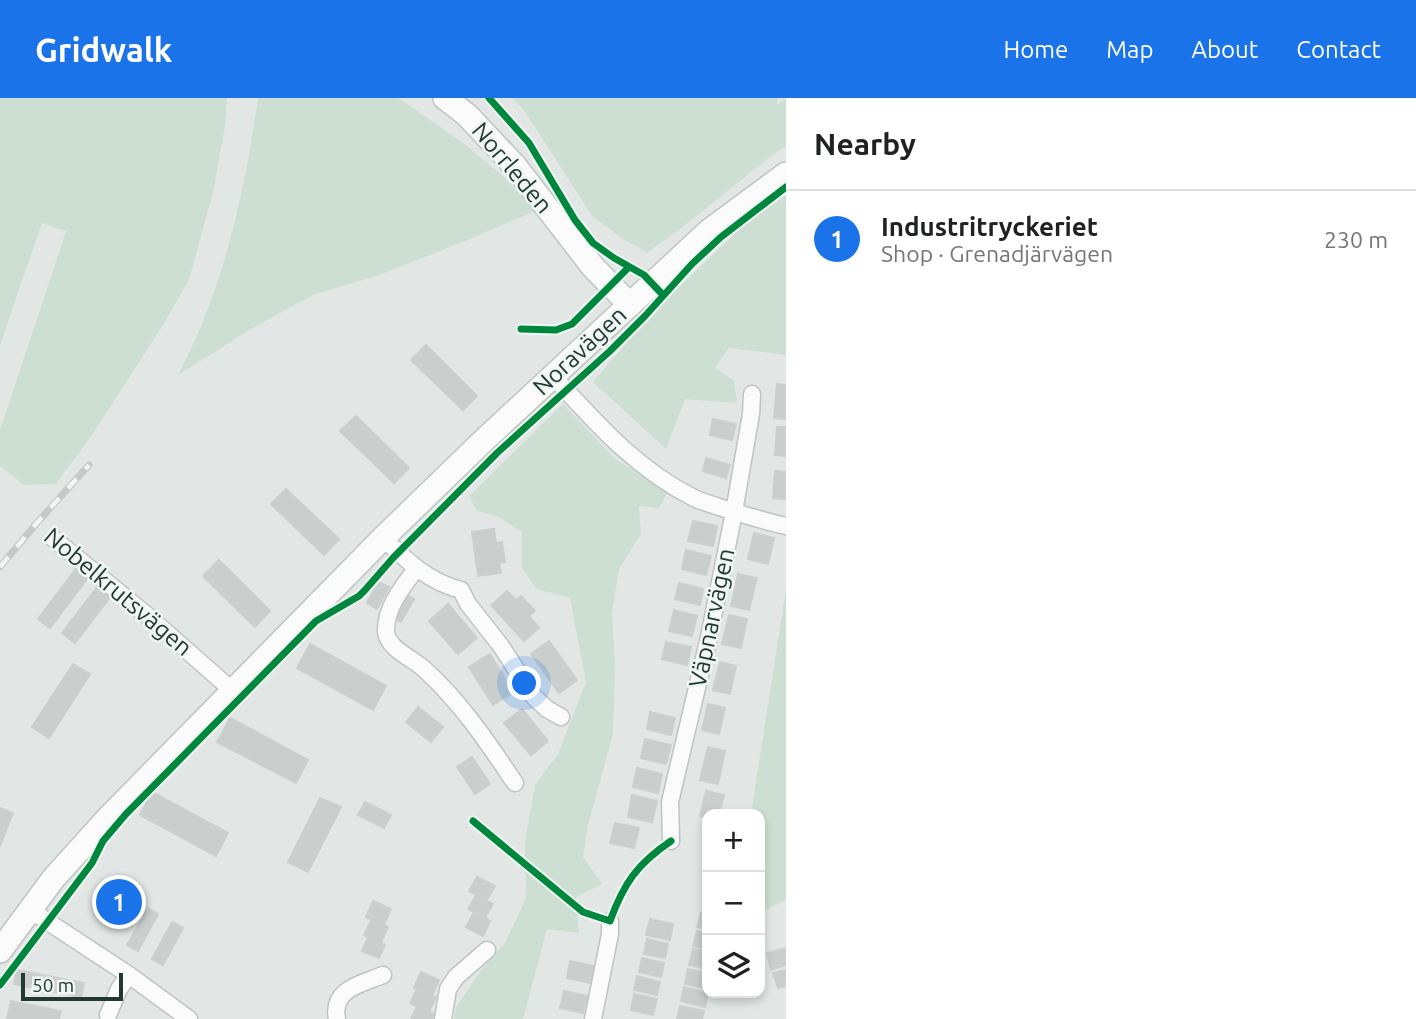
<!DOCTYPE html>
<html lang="en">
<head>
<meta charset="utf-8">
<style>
	body { margin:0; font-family:Ubuntu,sans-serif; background:#f6f6f6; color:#202124 }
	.controls { position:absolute; right:21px; bottom:21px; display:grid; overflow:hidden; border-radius:14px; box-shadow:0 4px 10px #0003 }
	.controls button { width:63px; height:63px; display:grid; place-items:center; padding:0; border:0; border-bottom:2px solid #e0e0e0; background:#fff; color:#202124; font:35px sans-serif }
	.scale { position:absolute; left:21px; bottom:18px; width:102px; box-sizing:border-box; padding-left:7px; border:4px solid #223832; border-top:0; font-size:19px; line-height:24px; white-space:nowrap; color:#223832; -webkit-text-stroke:5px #f0f6f3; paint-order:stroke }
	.you { position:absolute; left:525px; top:586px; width:24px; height:24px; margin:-18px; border:5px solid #fff; border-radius:50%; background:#1a73e8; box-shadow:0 0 0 10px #1a73e833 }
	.badge { display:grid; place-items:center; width:46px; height:46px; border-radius:50%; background:#1a73e8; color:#fff; font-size:23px; font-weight:700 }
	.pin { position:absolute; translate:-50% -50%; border:4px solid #fff; box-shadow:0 2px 7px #0006 }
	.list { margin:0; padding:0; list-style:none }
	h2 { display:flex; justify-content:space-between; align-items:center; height:91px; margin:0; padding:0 28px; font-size:30px }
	h2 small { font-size:23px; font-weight:400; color:#757577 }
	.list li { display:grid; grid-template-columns:46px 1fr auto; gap:21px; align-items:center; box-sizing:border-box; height:98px; padding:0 28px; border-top:2px solid #e0e0e0 }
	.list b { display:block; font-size:26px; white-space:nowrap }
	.list p { margin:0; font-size:23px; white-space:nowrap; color:#757577 }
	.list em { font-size:23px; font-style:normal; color:#757577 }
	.icon { flex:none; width:38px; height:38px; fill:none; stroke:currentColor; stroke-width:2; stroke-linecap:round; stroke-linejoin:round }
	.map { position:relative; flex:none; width:786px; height:921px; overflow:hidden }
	header { display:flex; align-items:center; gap:42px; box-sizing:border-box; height:98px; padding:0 35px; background:#1a73e8; color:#fff }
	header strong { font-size:33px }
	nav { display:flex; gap:38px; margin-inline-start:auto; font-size:24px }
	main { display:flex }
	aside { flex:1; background:#fff }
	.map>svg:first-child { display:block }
</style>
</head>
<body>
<header>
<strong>Gridwalk</strong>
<nav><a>Home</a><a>Map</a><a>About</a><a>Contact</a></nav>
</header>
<main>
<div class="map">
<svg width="786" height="921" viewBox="0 0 786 921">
	<rect width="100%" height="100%" fill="#e2e7e5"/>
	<path fill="#cddfd2" d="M 0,0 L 227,0 L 225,28 L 213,94 L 189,182 L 163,227 L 94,334 L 56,386 L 24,387 L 0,368 L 0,332 L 66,133 L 42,125 L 0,247 Z
		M 258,0 L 398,0 L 462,44 L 504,79 L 535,113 L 465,143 L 379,177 L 313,197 L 251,231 L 178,277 C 186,261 194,245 201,228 C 231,155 247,78 258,0 Z
		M 512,0 L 777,0 L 777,7 L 786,1 L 786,48 L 770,59 L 684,128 L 647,155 L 622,140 L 593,119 L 523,11 Z
		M 786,97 L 786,257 L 729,250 L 715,270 L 734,283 L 737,305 L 685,301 L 666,351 L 593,284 L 653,214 L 745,126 Z
		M 563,306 L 614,360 L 667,395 L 659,410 L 639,408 L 641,436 L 619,471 L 612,515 L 615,566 L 613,636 L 588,727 L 583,759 L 602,786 L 576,799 L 579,835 L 547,831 L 523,921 L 454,921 L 456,909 L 482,871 L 505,845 L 526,800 L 525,744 L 535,687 L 558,656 L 586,584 L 570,500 L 536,491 L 522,470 L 522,434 L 496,418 L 477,413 L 469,398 Z
		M 786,491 L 786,802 L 760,815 L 760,716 L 751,716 Z"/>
	<path fill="#cacecc" stroke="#cbd0ce" stroke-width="2" d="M 426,247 L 477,298 L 463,312 L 411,262 Z
		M 777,286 L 786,287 L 786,321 L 774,320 Z
		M 356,318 L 409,370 L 394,385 L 340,333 Z
		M 713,321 L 736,326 L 732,342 L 710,337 Z
		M 777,329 L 786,329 L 786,358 L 775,357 Z
		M 706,360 L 730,367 L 726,380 L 703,373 Z
		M 775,373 L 786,374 L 786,401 L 773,400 Z
		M 286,391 L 339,441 L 324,457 L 271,406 Z
		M 693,423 L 717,428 L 713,448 L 688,443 Z
		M 494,431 L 496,445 L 502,444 L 505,464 L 499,465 L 501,475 L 478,478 L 472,434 Z
		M 754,435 L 774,440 L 768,466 L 748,461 Z
		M 686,452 L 711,458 L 706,477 L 682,471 Z
		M 219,462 L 270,513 L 255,529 L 203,478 Z
		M 75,472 L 87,481 L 50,530 L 38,521 Z
		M 738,476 L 757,480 L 749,512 L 731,508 Z
		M 378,484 L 389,489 L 377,511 L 367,505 Z
		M 679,485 L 703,491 L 700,507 L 675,501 Z
		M 98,488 L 111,498 L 75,545 L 62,535 Z
		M 507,493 L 516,502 L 521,498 L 535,513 L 529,518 L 539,530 L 524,543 L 491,507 Z
		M 403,495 L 414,501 L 401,524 L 391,519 Z
		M 448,506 L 477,540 L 458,556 L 429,523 Z
		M 674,512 L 697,518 L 692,538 L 669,533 Z
		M 729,517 L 747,521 L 741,550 L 722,546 Z
		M 549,543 L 577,582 L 559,595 L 531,556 Z
		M 666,544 L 691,549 L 687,567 L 662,561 Z
		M 310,546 L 386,588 L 373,612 L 297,570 Z
		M 490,556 L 513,594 L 493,607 L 469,569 Z
		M 720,564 L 736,568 L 730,596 L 713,592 Z
		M 73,566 L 90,576 L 49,640 L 32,629 Z
		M 708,606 L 725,610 L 719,636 L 702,632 Z
		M 418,609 L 443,629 L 431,644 L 406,624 Z
		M 522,611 L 548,643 L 531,657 L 504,625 Z
		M 650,614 L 675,620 L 671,637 L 647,631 Z
		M 230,620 L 308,662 L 296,685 L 217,644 Z
		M 645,641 L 671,647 L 666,666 L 641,660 Z
		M 708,649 L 725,653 L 718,686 L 700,682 Z
		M 472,659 L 490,686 L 475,696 L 457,669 Z
		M 637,670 L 662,676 L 658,695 L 633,689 Z
		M 706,693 L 724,697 L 719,716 L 707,716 L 707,720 L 700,718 Z
		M 152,694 L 228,735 L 216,758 L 140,717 Z
		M 632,697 L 657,703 L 652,724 L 628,719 Z
		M 320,700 L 341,709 L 308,774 L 288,764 Z
		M 365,704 L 391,717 L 384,730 L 358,717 Z
		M 0,710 L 13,715 L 0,748 Z
		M 615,725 L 639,730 L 634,750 L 610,745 Z
		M 119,779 L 141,791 L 119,830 L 97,817 Z
		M 477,779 L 495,788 L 487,802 L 469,793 Z
		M 476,797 L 493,806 L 485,820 L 468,811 Z
		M 373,803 L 391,811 L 384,827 L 366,819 Z
		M 148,810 L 158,816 L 138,853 L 127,847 Z
		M 474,814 L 490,823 L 483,838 L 466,829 Z
		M 701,815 L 707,816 L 707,831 L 697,829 Z
		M 372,821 L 388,829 L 381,845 L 364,837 Z
		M 650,821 L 673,826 L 670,842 L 646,837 Z
		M 172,824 L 183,830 L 163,867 L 152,861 Z
		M 697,833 L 707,835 L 707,851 L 693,848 Z
		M 368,839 L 385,847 L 379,860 L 362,853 Z
		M 647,841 L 668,846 L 665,860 L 644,856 Z
		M 786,850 L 786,867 L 771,872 L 767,855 Z
		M 693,851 L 707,854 L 707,871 L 689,867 Z
		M 642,860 L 664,865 L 661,879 L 639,874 Z
		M 570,863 L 594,868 L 590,885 L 567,880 Z
		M 688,871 L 707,875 L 707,891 L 685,886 Z
		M 17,872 L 84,885 L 81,899 L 14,886 Z
		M 786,872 L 786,888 L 778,890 L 773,875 Z
		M 421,874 L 439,882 L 432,897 L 414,890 Z
		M 637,878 L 660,884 L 657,897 L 634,892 Z
		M 684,889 L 708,895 L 705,909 L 681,903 Z
		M 417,891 L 436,899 L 429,914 L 410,905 Z
		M 564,893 L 587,898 L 583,915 L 560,910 Z
		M 634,896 L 657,901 L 653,917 L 631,912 Z
		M 11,903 L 61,913 L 59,921 L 7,921 Z
		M 417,908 L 434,916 L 432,921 L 411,921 Z
		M 680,908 L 704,913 L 702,921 L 677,921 Z"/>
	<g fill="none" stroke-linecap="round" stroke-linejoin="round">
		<g stroke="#bfc4c2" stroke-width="19">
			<path id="street" d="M 553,278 C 596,325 636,371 694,400 C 702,404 711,406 719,409 C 741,416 763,423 786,428
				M 383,440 C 407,463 429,484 461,492 L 468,506 L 501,548 L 534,599 L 547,611 L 561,619
				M 54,441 L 149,519 L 234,594
				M 416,471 C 403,488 385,510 386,534 C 388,551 412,560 424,571 C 460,603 488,645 515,685
				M 671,743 L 670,704 L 709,539 L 734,414 L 751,316 L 752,296
				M 30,812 L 129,877 L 189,921
				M 108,917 L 119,891 L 129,877
				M 337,921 C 331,891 361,886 383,877
				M 443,921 L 448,891 L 456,879 L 487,852
				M 593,921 L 610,836 L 610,823"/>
		</g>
		<g stroke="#bec5c2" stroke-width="26">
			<path id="secondary" d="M 445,0 L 467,17 L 515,68 L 593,169 L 630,207
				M 0,853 L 53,781 L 109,719 L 383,440 L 481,345 L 709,133 L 786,76"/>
		</g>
		<use href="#street" stroke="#fbfbfb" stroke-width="16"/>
		<use href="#secondary" stroke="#fbfbfb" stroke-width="23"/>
		<g stroke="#c6c9c8" stroke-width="7">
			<path id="rail" d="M 0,469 L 36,426 L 89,367"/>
		</g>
		<use href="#rail" stroke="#f0f6f3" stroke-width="4.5" stroke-dasharray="13" stroke-linecap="butt"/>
		<g stroke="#f0f6f3" stroke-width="11">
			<path id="cycleway" d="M 489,0 L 529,45 L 575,122 L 593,145 L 614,160 L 644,177 L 663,197
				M 521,231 L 556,232 L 572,226 L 629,169
				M 473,723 L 583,814 L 610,823 C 624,785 637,766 671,743
				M 0,887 L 92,765 L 103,743 L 126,716 L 316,523 L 359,498 L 365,492 L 393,460 L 497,355 L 610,253 L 645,218 L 692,166 L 721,139 L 786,89"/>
		</g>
		<use href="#cycleway" stroke="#00873e" stroke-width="7"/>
	</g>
	<g text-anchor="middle" stroke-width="5" stroke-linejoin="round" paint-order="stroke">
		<g font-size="24" fill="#223832" stroke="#f0f6f3">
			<text transform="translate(512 70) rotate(50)" y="8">Norrleden</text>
			<text transform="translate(580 253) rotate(-43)" y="8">Noravägen</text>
			<text transform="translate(118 494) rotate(40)" y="8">Nobelkrutsvägen</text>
			<text transform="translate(712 520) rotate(-78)" y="8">Väpnarvägen</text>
		</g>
	</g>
</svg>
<div class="controls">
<button>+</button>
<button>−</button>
<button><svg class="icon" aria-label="layers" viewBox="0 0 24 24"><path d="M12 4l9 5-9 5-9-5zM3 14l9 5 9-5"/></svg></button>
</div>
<div class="scale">50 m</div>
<div class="you"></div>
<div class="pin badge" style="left:119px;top:804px">1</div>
</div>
<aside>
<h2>Nearby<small></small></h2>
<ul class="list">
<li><span class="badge">1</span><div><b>Industritryckeriet</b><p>Shop · Grenadjärvägen</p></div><em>230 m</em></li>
</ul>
</aside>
</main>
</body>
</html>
